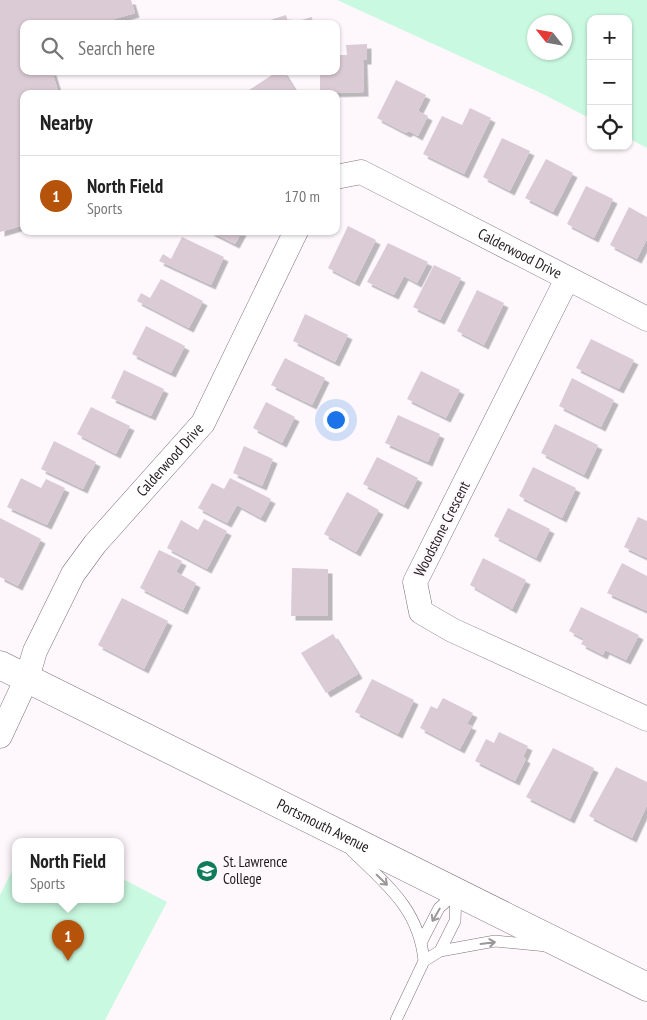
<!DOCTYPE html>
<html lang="en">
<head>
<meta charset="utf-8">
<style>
	body { margin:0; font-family:"PT Sans Narrow",sans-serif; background:#f2f2f2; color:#222 }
	.controls { position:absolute; right:15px; top:15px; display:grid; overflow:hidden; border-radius:10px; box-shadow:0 1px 4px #0004 }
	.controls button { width:45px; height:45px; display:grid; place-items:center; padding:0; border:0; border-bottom:1px solid #e0e0e0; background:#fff; color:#222; font:25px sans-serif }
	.compass { position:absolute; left:527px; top:15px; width:45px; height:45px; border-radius:50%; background:#fff; box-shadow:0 1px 4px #0004; rotate:301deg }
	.you { position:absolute; left:335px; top:419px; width:18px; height:18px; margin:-12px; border:4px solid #fff; border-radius:50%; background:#1a73e8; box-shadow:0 0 0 8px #1a73e833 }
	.badge { display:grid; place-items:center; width:32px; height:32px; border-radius:50%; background:#b45309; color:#fff; font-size:16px; font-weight:700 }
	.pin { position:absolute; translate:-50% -41px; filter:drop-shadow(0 1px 2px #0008) }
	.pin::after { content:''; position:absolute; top:26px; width:18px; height:15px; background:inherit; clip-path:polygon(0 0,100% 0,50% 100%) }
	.popup { position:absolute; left:12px; top:838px; width:112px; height:65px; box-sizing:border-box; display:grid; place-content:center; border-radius:10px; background:#fff; filter:drop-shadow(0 1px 4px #0005); font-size:16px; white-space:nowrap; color:#767676 }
	.popup b { font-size:19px; color:#222 }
	.popup::after { content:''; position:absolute; left:50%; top:100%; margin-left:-10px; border:10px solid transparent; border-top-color:#fff }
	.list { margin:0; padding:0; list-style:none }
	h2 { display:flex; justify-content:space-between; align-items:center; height:65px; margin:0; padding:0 20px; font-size:21px }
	h2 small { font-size:16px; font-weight:400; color:#767676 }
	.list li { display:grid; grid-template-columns:32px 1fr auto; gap:15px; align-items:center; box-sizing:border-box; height:80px; padding:0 20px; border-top:1px solid #e0e0e0 }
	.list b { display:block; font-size:19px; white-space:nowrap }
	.list p { margin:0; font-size:16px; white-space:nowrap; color:#767676 }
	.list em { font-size:16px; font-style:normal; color:#767676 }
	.icon { flex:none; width:28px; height:28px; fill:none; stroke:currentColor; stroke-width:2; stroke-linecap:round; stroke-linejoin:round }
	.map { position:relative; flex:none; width:647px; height:1020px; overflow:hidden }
	.search { position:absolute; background:#fff; box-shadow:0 1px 4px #0004; left:20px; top:20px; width:320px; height:55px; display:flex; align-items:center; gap:12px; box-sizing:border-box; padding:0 18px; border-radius:10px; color:#767676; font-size:19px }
	.panel { position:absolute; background:#fff; box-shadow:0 1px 4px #0004; left:20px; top:90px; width:320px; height:145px; border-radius:10px }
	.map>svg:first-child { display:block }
</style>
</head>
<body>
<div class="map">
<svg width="647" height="1020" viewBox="0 0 647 1020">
	<defs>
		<filter id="shadow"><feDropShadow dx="4.5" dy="4.5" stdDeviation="0" flood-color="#0004"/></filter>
	</defs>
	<rect width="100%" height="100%" fill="#fef8fc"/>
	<path fill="#caf9e1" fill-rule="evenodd" d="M 337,0 L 647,0 L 647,148 L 628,138 L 628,19 L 591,19 L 591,119 L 543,94 ZM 534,22 L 564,22 L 564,52 L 534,52 Z
		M 15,865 L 15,900 L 120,900 L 121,878 L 167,902 L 105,1020 L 0,1020 L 0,895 Z"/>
	<path fill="#dbcbd5" filter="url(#shadow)" d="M 0,0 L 131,0 L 135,13 L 97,24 L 96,22 L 88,24 L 24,24 L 24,71 L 52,71 L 59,94 L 24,94 L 24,225 L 0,232 Z
		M 286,15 L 289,24 L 272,24 L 270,20 Z
		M 312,17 L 313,24 L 291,24 L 291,23 Z
		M 367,44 L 367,60 L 363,60 L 364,92 L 320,93 L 320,71 L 336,71 L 336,55 L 347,55 L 346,45 Z
		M 278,71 L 283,71 L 297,94 L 243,94 Z
		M 396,80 L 426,95 L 418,111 L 428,116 L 418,136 L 409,131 L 406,133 L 377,118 Z
		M 470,108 L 491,118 L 464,174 L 423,154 L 442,116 L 462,125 Z
		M 502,138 L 530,151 L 510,191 L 483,177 Z
		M 546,159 L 573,173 L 553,212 L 525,198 Z
		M 586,186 L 613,199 L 594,238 L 567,224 Z
		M 629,207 L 647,217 L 647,239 L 637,259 L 610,245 Z
		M 348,226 L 376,240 L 355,282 L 328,268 Z
		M 209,231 L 242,231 L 235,244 Z
		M 182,237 L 224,257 L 211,285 L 159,261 L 163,254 L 171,259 Z
		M 388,243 L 428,262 L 417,283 L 404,276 L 394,295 L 367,282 Z
		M 434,265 L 461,278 L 440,320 L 413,307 Z
		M 161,279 L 203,301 L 189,328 L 137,301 L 141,293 L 150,298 Z
		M 477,290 L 504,303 L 484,345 L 457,331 Z
		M 305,314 L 348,335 L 335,362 L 293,341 Z
		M 146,326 L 185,346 L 171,373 L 132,354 Z
		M 591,339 L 634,360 L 619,389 L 576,368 Z
		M 285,358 L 325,378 L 312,405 L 271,385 Z
		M 124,370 L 164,389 L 151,416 L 111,398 Z
		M 421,371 L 460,390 L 446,418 L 407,399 Z
		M 572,378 L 614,400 L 601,427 L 559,406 Z
		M 266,402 L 295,417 L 282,443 L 253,428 Z
		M 91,407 L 130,426 L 116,454 L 77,434 Z
		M 398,415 L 440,434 L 428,462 L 385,443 Z
		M 555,424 L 598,445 L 584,475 L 541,453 Z
		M 54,441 L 96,462 L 83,489 L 41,469 Z
		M 244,446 L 273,459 L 262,486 L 233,473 Z
		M 377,457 L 418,478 L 404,505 L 363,484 Z
		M 533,467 L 576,488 L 562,518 L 519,496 Z
		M 21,478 L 41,488 L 46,479 L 65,488 L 47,525 L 7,507 Z
		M 230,478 L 271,499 L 261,518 L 237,505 L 227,523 L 198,508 L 212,483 L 224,489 Z
		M 347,492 L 379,510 L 356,552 L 324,534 Z
		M 508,508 L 550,529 L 536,558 L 494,536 Z
		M 638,517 L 647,521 L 647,558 L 624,547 Z
		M 0,518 L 41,539 L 18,586 L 0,577 Z
		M 204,519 L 227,531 L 207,569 L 167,548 L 181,520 L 198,530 Z
		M 159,550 L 182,561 L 176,572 L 196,583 L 183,610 L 140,588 Z
		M 483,558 L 526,580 L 512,609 L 470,585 Z
		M 622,563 L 647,576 L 647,611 L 607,593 Z
		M 292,568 L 328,569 L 328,616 L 291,616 Z
		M 122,598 L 168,621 L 144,669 L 98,645 Z
		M 581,607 L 639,635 L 626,660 L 605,650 L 603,655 L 581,644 L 584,639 L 569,631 Z
		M 333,634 L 358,674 L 326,693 L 301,653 Z
		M 372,679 L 414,700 L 398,734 L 355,712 Z
		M 443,698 L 473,713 L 467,724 L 472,726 L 460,749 L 420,728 L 431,706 L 437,709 Z
		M 499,732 L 528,746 L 523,757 L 526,759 L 515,781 L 475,761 L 486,739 L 494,743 Z
		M 553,748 L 594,768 L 570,819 L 526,797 Z
		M 616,767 L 647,782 L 647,805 L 632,838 L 589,816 Z"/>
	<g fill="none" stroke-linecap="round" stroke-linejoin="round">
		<g stroke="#7f717a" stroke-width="12">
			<path id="lane" d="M 352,851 C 387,885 419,909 424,961
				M 422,941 L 439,908 L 456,893
				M 440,951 L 495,941 L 547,946
				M 396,1020 L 424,961 L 440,951 L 455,921 L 456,893"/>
		</g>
		<g stroke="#7f717a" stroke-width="25">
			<g id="street">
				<path id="s1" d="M 336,177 L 361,172 L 647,319"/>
				<path d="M 567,279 L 415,582 L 421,612 L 452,630 L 647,719"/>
				<path id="s2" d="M 0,736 L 27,678 L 35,651 L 73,574 L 95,544 L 203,423 L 296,231"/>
			</g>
		</g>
		<g stroke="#7f717a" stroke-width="29">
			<g id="secondary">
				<path id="s3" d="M 0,665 L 647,987"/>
			</g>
		</g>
		<use href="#lane" stroke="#fff" stroke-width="11"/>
		<use href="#street" stroke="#fff" stroke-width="24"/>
		<use href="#secondary" stroke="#fff" stroke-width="28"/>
	</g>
	<defs><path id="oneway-shaft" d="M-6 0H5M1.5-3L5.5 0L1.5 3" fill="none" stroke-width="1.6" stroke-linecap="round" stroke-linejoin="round" transform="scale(1.25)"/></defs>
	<g stroke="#9b989a">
		<use href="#oneway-shaft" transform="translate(382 880) rotate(44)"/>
		<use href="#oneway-shaft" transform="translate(436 915) rotate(120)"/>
		<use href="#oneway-shaft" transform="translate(488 943) rotate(-7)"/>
	</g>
	<defs>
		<g id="university-disc" transform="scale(1.125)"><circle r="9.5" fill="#0e7c58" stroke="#fef8fc"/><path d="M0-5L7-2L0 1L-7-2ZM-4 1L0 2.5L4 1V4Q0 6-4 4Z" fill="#fff"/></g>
	</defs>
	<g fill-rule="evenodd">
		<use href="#university-disc" x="207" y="871"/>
	</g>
	<g text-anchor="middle" stroke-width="4.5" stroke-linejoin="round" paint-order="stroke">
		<g font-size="15" fill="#211b1f" stroke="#fef8fc">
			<text dy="5" stroke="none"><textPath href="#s1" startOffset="204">Calderwood Drive</textPath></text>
			<text dy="5" stroke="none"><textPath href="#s2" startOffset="328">Calderwood Drive</textPath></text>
			<text transform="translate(442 529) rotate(-63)" y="5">Woodstone Crescent</text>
			<text dy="5" stroke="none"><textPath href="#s3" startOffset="361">Portsmouth Avenue</textPath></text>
		</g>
		<g font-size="15" fill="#211b1f" stroke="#fef8fc" text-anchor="start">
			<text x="223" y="867">St. Lawrence<tspan x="223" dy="17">College</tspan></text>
		</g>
	</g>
</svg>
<div class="controls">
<button>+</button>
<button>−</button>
<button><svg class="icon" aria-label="locate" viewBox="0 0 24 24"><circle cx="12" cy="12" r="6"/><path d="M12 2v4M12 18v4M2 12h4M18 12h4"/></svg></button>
</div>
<svg class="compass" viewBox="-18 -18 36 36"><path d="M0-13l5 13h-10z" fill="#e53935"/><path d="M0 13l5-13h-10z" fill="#767676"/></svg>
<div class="you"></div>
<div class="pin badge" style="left:68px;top:961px">1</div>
<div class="popup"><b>North Field</b>Sports</div>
<div class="search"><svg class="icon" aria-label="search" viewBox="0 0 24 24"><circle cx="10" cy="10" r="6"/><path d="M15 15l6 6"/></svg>Search here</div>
<section class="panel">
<h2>Nearby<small></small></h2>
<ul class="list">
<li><span class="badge">1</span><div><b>North Field</b><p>Sports</p></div><em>170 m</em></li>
</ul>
</section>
</div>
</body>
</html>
